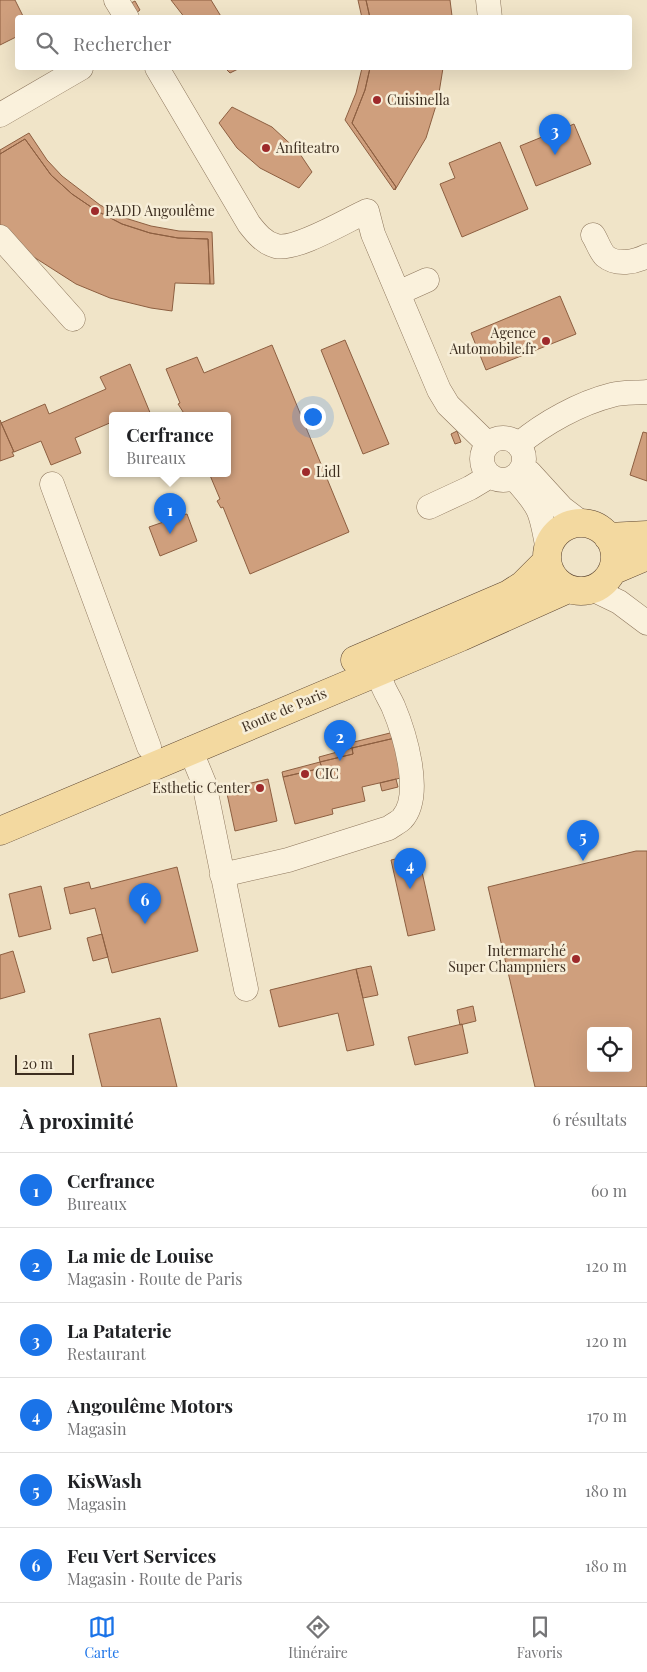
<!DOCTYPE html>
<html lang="fr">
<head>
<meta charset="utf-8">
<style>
	body { margin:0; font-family:"Playfair Display",serif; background:#f2f2f2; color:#202124 }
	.controls { position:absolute; right:15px; bottom:15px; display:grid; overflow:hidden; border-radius:5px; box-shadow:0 5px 20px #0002 }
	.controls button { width:45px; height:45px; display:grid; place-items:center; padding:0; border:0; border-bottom:1px solid #e0e0e0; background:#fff; color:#202124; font:25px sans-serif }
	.scale { position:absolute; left:15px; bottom:12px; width:59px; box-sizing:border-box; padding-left:5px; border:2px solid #3d2e20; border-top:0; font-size:14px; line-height:18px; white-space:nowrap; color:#3d2e20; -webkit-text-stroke:4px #f7eed8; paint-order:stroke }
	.you { position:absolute; left:312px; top:416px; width:18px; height:18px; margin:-12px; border:4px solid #fff; border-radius:50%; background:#1a73e8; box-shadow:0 0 0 8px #1a73e833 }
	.badge { display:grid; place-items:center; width:32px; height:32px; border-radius:50%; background:#1a73e8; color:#fff; font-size:16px; font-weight:700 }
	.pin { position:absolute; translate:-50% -41px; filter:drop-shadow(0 1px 2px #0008) }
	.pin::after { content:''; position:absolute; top:26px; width:18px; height:15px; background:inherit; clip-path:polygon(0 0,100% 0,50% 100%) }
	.popup { position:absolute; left:109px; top:412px; width:122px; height:65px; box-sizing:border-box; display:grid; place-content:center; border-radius:5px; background:#fff; filter:drop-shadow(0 1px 4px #0005); font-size:16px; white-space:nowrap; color:#757577 }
	.popup b { font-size:19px; color:#202124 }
	.popup::after { content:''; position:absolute; left:50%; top:100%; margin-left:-10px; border:10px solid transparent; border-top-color:#fff }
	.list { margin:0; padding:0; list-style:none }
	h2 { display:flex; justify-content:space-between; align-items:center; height:65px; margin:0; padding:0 20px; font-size:21px }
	h2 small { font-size:16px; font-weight:400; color:#757577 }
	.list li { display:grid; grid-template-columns:32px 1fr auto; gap:15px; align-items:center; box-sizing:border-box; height:75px; padding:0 20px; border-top:1px solid #e0e0e0 }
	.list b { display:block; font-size:19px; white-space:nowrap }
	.list p { margin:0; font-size:16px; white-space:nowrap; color:#757577 }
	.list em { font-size:16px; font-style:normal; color:#757577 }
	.icon { flex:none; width:28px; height:28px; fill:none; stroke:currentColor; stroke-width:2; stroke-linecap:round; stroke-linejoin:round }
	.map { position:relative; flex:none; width:647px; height:1087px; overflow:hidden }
	.search { position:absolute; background:#fff; box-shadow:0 5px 20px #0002; left:15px; right:15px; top:15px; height:55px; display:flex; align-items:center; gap:12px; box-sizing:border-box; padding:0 18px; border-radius:5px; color:#757577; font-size:19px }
	.sheet { height:515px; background:#fff }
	nav { display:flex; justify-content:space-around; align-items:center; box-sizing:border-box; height:70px; border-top:1px solid #e0e0e0; background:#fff; font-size:14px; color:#757577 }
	nav a { display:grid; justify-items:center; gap:2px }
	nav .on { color:#1a73e8 }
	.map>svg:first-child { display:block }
</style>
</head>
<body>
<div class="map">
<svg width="647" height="1087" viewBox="0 0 647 1087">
	<rect width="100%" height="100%" fill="#f0e4c8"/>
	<path fill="#cf9f7d" stroke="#8d5f41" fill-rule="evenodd" d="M 0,0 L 15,0 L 24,18 L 18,18 L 18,36 L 0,45 Z
		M 171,0 L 211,0 L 222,18 L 185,18 Z
		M 358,0 L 366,0 L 370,18 L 362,18 Z
		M 366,0 L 450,0 L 452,16 L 370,18 Z
		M 135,1 L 140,10 L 135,14 L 129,4 Z
		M 225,68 L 240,68 L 230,73 Z
		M 362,68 L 370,68 L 365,90 L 352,123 L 396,187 L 394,190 L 345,120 L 356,93 Z
		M 370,68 L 443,68 L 438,99 L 426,138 L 395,190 L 396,187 L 352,123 L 365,90 Z
		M 232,107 L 272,127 L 298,151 L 312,172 L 299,188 L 260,168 L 237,148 L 219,123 Z
		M 574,124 L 591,164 L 536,186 L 520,146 Z
		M 29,133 L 47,160 L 62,176 L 100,205 L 125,218 L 151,226 L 179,231 L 212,232 L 214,284 L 210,284 L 208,239 L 178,238 L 150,233 L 122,224 L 97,211 L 72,194 L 51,175 L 25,139 L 0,154 L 0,150 Z
		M 25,139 L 51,175 L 72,194 L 97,211 L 122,224 L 150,233 L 178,238 L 208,239 L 210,284 L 175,283 L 172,311 L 151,308 L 110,298 L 76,284 L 26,252 L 0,228 L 0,154 Z
		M 500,142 L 528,209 L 462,237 L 440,184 L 455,178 L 449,163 Z
		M 560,296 L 576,334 L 486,370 L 471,333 Z
		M 345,340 L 389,444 L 363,454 L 321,350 Z
		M 272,345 L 349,532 L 250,574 L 223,507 L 221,508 L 217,501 L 220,499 L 209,473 L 228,473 L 228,415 L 185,415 L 178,404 L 180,403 L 166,369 L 197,357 L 204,373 Z
		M 130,364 L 151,415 L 112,415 L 112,422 L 75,438 L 81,453 L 51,465 L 41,441 L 14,452 L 1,423 L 45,404 L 49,414 L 106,389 L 100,377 Z
		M 0,420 L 14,452 L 12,452 L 14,456 L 0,461 Z
		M 457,431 L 461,442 L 455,444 L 451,434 Z
		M 643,432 L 647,433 L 647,481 L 630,475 Z
		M 180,512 L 181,515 L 187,514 L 197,541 L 160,556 L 149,527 L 175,518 L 174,515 Z
		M 394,732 L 395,738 L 352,748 L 350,743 Z
		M 395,738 L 405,777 L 362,787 L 365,801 L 332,809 L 333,814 L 295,824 L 283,777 L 322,768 L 320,762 L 353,754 L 352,748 Z
		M 352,748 L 353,754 L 320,762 L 319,757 Z
		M 320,762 L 322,768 L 283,777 L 282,772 Z
		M 268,779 L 277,821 L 235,831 L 226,789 Z
		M 396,779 L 398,787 L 382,791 L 380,783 Z
		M 636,851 L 647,851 L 647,1087 L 535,1087 L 488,887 ZM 591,1031 L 628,1031 L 628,1068 L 591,1068 Z
		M 418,854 L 435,930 L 408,936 L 391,860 Z
		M 177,867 L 198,951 L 112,973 L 95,908 L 70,914 L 64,888 L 89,882 L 91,889 Z
		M 41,886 L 51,929 L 19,937 L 9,894 Z
		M 102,934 L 108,957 L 93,961 L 87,938 Z
		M 13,951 L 25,992 L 0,999 L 0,955 Z
		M 371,966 L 378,995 L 363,998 L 356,969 Z
		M 356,969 L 374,1045 L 347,1051 L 338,1013 L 279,1027 L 270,990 Z
		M 473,1006 L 476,1021 L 460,1025 L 457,1010 Z
		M 160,1018 L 177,1087 L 102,1087 L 89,1034 Z
		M 462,1024 L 468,1053 L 415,1065 L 408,1037 Z"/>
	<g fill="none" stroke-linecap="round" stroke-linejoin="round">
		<g stroke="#8d765c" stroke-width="25">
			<path id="minor" d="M 116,0 L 127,18
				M 488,0 L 490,18
				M 157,68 L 249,224 C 256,233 264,243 276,246 C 296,251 347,220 367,211
				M 0,115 L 81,68
				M 367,211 L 373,234 L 439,390 L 448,405 L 488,444
				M 593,235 C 597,241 600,251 605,256 C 617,266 635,262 647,256
				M 0,237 L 73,319
				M 398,293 L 427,280
				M482 459a21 21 0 1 1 42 0a21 21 0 1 1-42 0Z
				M 519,444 C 544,423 580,403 612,395 C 623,392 636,393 647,392
				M 530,473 L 562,508 L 583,524
				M 514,478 C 541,508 541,510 548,551
				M 52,484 L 149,747
				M 429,507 L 470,488 L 490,476
				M 592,589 L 619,602 L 647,623
				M 190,749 L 204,783 L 246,989
				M 222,875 L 288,860 L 389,828 C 393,825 399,822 402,819 C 424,795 404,732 393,706 C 387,693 379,684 381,670"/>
		</g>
		<g stroke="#5b4430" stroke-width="29">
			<path id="major" d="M547 557a34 34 0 1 1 68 0a34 34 0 1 1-68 0Z
				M 608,537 L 647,535
				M 612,571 L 647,556
				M 355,660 L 509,594 L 523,585 L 547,561
				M 0,831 L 461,637 L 568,589"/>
		</g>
		<use href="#minor" stroke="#faf1dc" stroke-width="24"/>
		<use href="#major" stroke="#f3d9a0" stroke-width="28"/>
	</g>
	<g fill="#9e2a2b" stroke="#f7eed8" stroke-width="2">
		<circle cx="377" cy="100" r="5"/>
		<circle cx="266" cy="148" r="5"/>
		<circle cx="95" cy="211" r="5"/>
		<circle cx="546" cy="341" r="5"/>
		<circle cx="306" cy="472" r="5"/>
		<circle cx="305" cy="774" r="5"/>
		<circle cx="260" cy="788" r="5"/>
		<circle cx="576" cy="959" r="5"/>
	</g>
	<g text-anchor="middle" stroke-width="5" stroke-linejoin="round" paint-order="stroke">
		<g font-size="14" fill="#3d2e20" stroke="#f7eed8" text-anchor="start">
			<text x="387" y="105">Cuisinella</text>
			<text x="276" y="153">Anfiteatro</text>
			<text x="105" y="216">PADD Angoulême</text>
			<text x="536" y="338" text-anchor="end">Agence<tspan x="536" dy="16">Automobile.fr</tspan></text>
			<text x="316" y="477">Lidl</text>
			<text x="315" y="779">CIC</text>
			<text x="250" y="793" text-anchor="end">Esthetic Center</text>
			<text x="566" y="956" text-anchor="end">Intermarché<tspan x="566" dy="16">Super Champniers</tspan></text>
		</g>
		<g font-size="14" fill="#3d2e20" stroke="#f7eed8">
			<text transform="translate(284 710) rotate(-23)" y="5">Route de Paris</text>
		</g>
	</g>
</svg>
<div class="controls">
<button><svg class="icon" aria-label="locate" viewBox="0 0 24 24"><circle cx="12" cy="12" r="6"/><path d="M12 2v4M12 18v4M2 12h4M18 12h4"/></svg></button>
</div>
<div class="scale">20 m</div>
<div class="you"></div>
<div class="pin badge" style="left:170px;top:534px">1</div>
<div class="popup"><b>Cerfrance</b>Bureaux</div>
<div class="pin badge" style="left:340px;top:761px">2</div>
<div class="pin badge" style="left:555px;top:155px">3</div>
<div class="pin badge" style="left:410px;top:889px">4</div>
<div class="pin badge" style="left:583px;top:861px">5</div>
<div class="pin badge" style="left:145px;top:924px">6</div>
<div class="search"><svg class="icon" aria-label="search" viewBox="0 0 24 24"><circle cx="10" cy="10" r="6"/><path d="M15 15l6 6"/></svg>Rechercher</div>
</div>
<section class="sheet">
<h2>À proximité<small>6 résultats</small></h2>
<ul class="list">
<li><span class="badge">1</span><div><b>Cerfrance</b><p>Bureaux</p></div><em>60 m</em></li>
<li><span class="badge">2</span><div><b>La mie de Louise</b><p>Magasin · Route de Paris</p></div><em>120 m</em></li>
<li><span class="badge">3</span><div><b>La Pataterie</b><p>Restaurant</p></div><em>120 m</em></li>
<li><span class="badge">4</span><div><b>Angoulême Motors</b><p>Magasin</p></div><em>170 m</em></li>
<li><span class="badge">5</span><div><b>KisWash</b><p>Magasin</p></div><em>180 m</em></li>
<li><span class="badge">6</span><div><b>Feu Vert Services</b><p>Magasin · Route de Paris</p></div><em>180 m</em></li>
</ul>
</section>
<nav>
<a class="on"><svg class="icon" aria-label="map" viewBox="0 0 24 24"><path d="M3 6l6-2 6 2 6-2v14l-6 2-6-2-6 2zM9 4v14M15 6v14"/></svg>Carte</a>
<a><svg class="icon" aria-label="directions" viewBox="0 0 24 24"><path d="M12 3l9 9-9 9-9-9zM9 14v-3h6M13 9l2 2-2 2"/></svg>Itinéraire</a>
<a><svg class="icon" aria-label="saved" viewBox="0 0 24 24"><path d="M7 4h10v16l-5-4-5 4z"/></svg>Favoris</a>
</nav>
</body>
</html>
